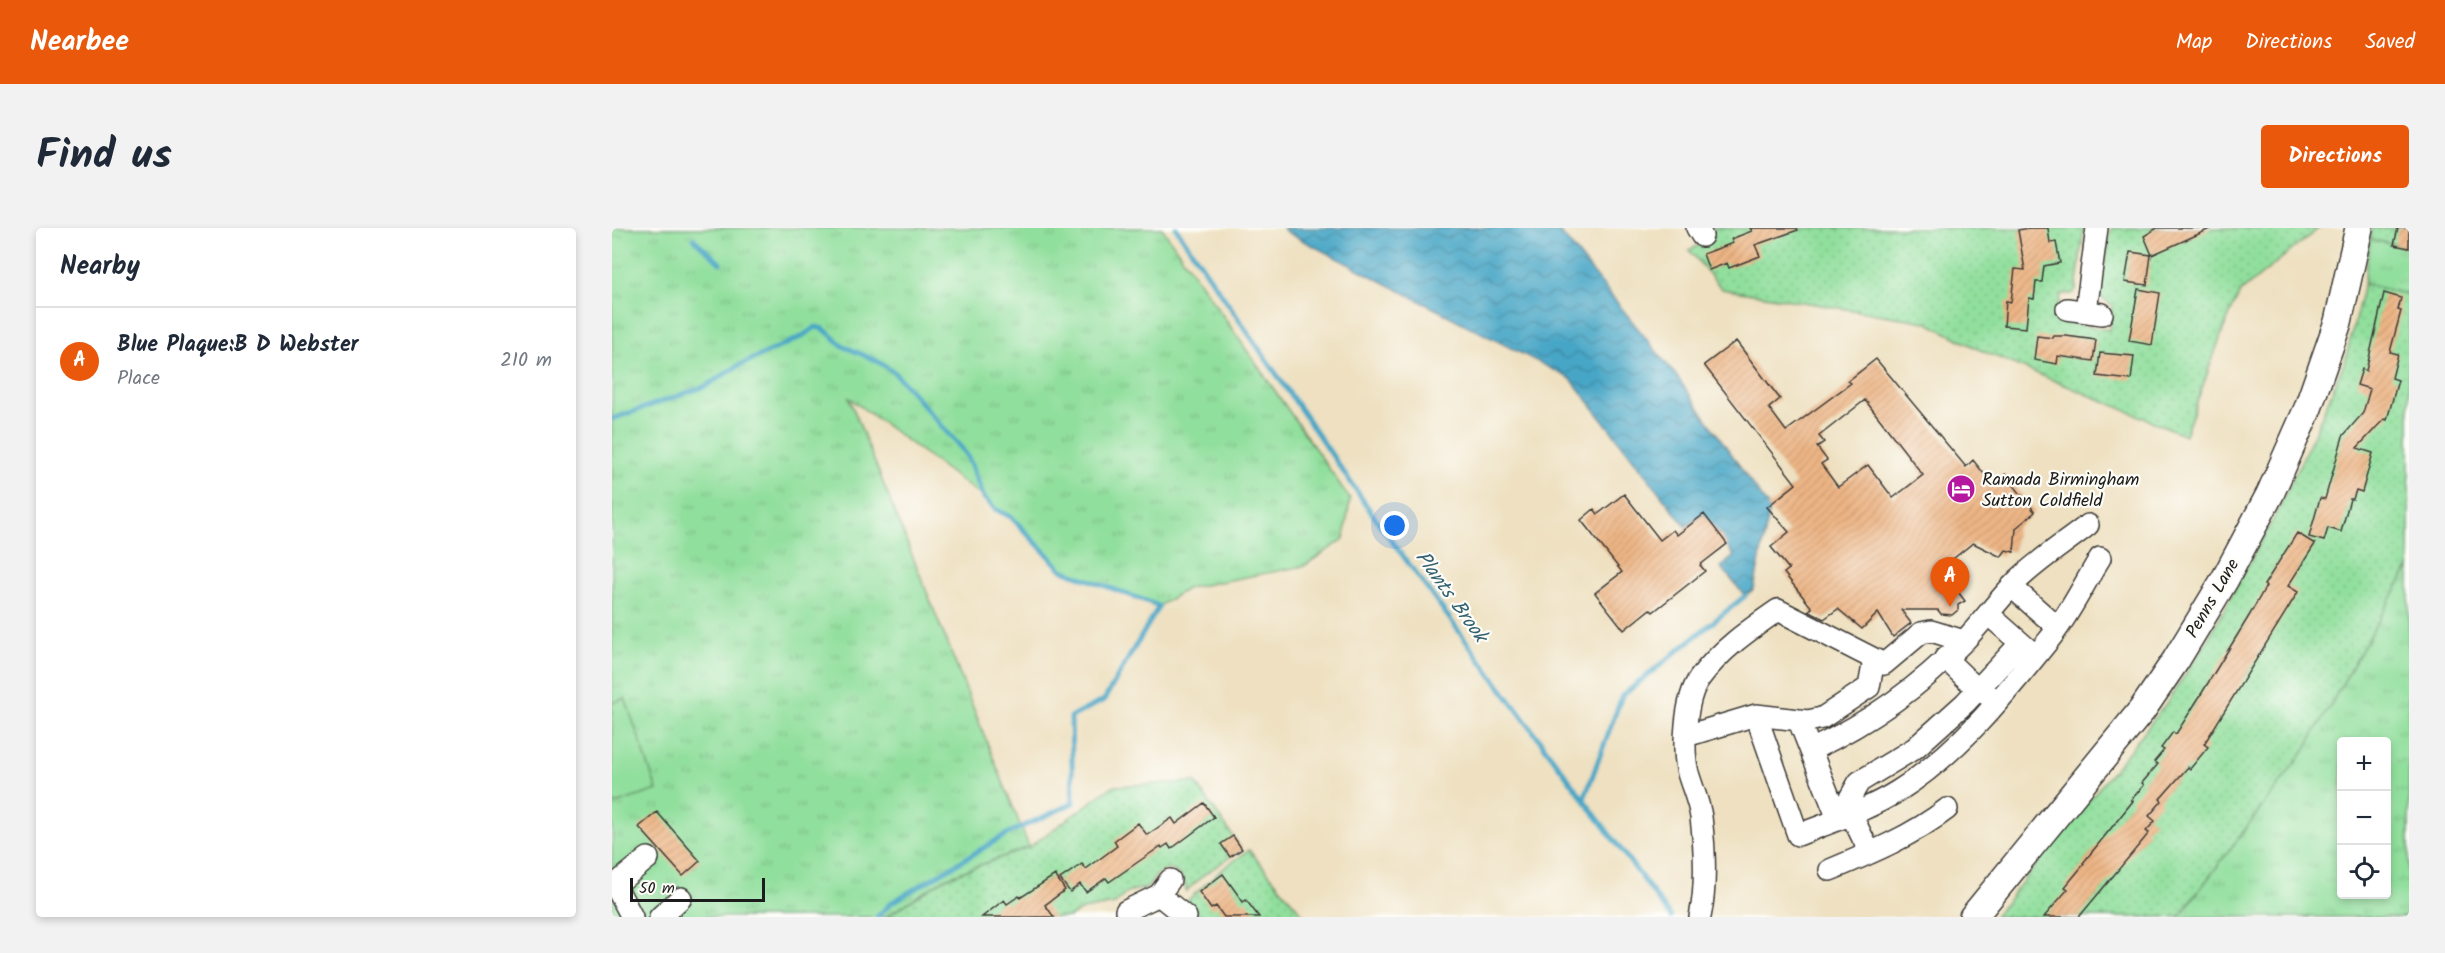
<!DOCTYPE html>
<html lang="en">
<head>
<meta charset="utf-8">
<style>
	body { margin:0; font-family:Kalam,sans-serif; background:#f2f2f3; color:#1f2937 }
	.controls { position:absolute; right:18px; bottom:18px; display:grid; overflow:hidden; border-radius:6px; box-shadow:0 3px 9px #0003 }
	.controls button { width:54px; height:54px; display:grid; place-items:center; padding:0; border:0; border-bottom:2px solid #e0e1e3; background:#fff; color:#1f2937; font:30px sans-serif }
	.scale { position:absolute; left:18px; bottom:15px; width:135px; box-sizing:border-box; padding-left:6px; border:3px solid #1c1c1c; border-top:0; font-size:16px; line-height:21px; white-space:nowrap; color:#1c1c1c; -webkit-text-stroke:4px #fdfcf7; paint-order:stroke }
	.you { position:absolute; left:783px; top:298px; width:21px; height:21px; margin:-15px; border:4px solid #fff; border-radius:50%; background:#1a73e8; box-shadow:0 0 0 9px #1a73e833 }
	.badge { display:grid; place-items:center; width:39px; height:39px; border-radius:50%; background:#ea580c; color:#fff; font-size:20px; font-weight:700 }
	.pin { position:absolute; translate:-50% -50px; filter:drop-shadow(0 2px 3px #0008) }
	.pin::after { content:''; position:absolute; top:32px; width:21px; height:18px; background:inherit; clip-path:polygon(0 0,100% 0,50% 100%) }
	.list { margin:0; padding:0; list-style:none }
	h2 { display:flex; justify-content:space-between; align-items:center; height:78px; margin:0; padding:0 24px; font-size:26px }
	h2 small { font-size:20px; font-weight:400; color:#747a83 }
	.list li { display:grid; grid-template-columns:39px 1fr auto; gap:18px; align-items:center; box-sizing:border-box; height:108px; padding:0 24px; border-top:2px solid #e0e1e3 }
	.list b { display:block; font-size:22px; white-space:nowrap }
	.list p { margin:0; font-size:20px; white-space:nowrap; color:#747a83 }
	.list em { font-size:20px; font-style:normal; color:#747a83 }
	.icon { flex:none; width:33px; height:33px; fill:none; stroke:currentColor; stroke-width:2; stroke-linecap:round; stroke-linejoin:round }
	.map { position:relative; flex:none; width:1797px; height:689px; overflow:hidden; border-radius:6px }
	header { display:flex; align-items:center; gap:36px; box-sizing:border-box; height:84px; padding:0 30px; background:#ea580c; color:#fff }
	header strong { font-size:28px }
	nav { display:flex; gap:33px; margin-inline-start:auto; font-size:21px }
	.intro { display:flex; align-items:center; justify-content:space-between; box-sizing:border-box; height:144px; padding:0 36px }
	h1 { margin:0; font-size:42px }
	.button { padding:15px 27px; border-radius:6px; background:#ea580c; color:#fff; font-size:21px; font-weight:700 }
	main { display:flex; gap:36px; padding:0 36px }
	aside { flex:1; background:#fff; border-radius:6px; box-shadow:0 3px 9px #0003 }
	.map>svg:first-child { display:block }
</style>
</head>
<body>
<header>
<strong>Nearbee</strong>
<nav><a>Map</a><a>Directions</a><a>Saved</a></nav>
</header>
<div class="intro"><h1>Find us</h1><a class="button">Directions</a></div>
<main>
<aside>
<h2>Nearby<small></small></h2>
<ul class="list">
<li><span class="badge">A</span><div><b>Blue Plaque:B D Webster</b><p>Place</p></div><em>210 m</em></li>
</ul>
</aside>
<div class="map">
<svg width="1797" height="689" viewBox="0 0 1797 689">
	<defs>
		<pattern id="grass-tufts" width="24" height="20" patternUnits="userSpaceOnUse" patternTransform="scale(1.5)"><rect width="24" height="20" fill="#91df9d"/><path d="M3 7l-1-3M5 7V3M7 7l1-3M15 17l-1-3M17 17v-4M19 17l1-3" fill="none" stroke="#7cbf87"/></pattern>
		<pattern id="garden-dots" width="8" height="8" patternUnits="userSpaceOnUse" patternTransform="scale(1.5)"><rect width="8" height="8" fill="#91df9d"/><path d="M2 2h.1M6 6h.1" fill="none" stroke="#7cbf87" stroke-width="1.8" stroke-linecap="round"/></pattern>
		<pattern id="water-waves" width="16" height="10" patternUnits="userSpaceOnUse" patternTransform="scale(1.5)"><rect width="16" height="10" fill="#47a6c6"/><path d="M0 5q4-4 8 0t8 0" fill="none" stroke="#3a86a0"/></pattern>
		<pattern id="building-hatch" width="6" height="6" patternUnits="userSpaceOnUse" patternTransform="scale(1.5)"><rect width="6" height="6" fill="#edb585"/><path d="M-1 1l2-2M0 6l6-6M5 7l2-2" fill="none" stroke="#cb9b72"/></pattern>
	</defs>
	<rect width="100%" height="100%" fill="#fdfcf7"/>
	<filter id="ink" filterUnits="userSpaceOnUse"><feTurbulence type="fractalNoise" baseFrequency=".0167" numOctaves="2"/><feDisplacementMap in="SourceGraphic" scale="12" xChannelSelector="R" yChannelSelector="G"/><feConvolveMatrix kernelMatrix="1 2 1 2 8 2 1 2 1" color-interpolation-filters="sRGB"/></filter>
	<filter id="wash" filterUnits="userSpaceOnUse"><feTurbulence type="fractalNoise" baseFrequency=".008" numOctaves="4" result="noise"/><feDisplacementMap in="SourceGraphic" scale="24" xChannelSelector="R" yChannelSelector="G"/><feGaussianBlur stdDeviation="1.35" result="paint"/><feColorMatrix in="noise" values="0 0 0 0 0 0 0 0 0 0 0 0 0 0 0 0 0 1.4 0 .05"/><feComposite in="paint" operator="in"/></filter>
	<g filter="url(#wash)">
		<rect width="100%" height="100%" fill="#eee0c0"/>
		<path fill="url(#grass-tufts)" stroke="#567e5c" stroke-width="1.5" fill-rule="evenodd" d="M 0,0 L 550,0 L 738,271 L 732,311 L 692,338 L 576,360 L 547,378 L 450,342 L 399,289 L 383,281 L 372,270 L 237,170 L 417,619 L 334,650 L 274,689 L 0,689 Z
			M 1758,11 L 1797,20 L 1797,67 L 1752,56 Z
			M 1797,339 L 1797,689 L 1567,689 L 1692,523 ZM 1730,514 L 1774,514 L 1774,666 L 1730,666 Z"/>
		<path fill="url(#garden-dots)" stroke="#567e5c" stroke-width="1.5" d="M 1101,0 L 1472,0 L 1464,62 L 1460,66 L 1449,66 L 1444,93 L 1497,102 L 1500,77 L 1487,68 L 1499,0 L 1707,0 L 1628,64 L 1611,102 L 1573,207 L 1368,122 L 1314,94 L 1110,61 L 1077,22 L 1102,10 Z
			M 1760,0 L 1797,0 L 1797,20 L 1758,11 Z
			M 1752,56 L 1797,67 L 1797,339 L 1692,523 L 1567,689 L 1382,689 L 1522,517 L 1555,474 L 1591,420 L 1662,290 L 1702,206 L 1733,133 Z
			M 583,554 L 630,621 L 593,646 L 574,663 C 574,650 561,635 547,645 C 542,648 540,655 535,660 L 515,664 L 503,676 L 470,682 L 457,689 L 274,689 L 334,650 L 417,619 L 501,558 Z
			M 637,622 L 693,689 L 591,689 L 574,674 L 609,642 Z"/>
		<path fill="#91df9d" stroke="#567e5c" stroke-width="1.5" d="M 13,470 L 45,562 L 0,577 L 0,475 Z"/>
		<path fill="url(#water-waves)" stroke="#326171" stroke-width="1.5" d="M 671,0 L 945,0 L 1066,150 L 1158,281 L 1142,361 L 1133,368 L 1109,339 L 1122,328 L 1092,286 L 1074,299 L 959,151 L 674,4 Z"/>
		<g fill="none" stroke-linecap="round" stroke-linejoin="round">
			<path stroke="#47a6c6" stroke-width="5" d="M 564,0 L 768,297 L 1059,689
				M 82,11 L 108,35
				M 0,191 L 94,158 L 124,139 L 187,110 L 204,99 L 212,101 L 231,118 L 265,133 L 282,144 L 350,221 L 356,230 L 372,270 L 383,281 L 399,289 L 450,342 L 547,378 L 492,472 L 459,489 L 461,575 L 395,606 L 279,675 L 265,689
				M 972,571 L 1010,468 L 1133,368"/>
		</g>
		<g id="blocks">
			<path fill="url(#building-hatch)" fill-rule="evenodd" d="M 1138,0 L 1185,0 L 1186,2 L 1143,17 L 1148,28 L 1117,40 L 1115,35 L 1097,42 L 1091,26 L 1121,15 L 1119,11 L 1140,3 Z
				M 1417,0 L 1436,0 L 1438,15 L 1444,14 L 1448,35 L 1432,38 L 1430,54 L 1424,54 L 1422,71 L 1417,70 L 1414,100 L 1392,98 L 1394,73 L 1399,74 L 1403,41 L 1413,42 L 1406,2 Z
				M 1545,0 L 1600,0 L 1540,27 L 1532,8 Z
				M 1786,0 L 1797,0 L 1797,20 L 1782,17 Z
				M 1518,24 L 1539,27 L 1535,57 L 1513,54 Z
				M 1526,61 L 1548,65 L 1540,117 L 1517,113 Z
				M 1772,65 L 1789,70 L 1786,82 L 1789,83 L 1778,124 L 1786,126 L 1780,150 L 1786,152 L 1775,192 L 1772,191 L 1745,220 L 1761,225 L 1750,264 L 1744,262 L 1741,271 L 1738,271 L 1729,304 L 1716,300 L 1712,313 L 1697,309 L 1708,270 L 1713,271 L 1731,208 L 1751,185 L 1758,161 L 1745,157 L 1750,141 L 1754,143 Z
				M 1425,108 L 1441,110 L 1442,108 L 1454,108 L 1484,112 L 1481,133 L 1446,128 L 1445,136 L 1422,132 Z
				M 1124,113 L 1168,171 L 1157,180 L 1174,203 L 1239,155 L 1236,153 L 1264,131 L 1354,239 L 1361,232 L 1381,257 L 1393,246 L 1423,284 L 1404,300 L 1402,324 L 1394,322 L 1389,329 L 1361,315 L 1337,334 L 1343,341 L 1334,348 L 1353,373 L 1346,377 L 1346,382 L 1340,387 L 1329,386 L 1326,382 L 1289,382 L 1299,395 L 1281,409 L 1266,385 L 1250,401 L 1226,381 L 1212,391 L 1196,383 L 1200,380 L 1172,345 L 1177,341 L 1159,319 L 1177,304 L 1155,279 L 1184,256 L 1092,137 ZM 1253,172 L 1311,247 L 1281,270 L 1256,237 L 1226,259 L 1209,236 L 1215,232 L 1205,219 L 1212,214 L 1207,208 Z
				M 1488,125 L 1522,128 L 1519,152 L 1485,148 Z
				M 1012,266 L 1048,312 L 1061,302 L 1065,307 L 1092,286 L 1115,316 L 1088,337 L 1093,343 L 1041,384 L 1038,381 L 1012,402 L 983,365 L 1010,344 L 969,292 L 982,281 L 986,286 Z
				M 1685,305 L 1703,316 L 1676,358 L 1686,364 L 1592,516 L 1596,519 L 1578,541 L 1576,539 L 1548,571 L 1550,573 L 1537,588 L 1543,593 L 1534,603 L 1537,605 L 1467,689 L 1432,689 L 1456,661 L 1453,659 L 1472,636 L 1471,635 L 1521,573 L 1519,572 L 1532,557 L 1530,555 L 1546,536 L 1542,534 L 1552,522 L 1549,520 L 1561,504 L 1564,506 L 1588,468 L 1637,388 L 1654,358 L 1652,357 Z
				M 592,575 L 602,589 L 559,621 L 556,616 L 550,620 L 549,618 L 497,654 L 494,650 L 474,664 L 468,656 L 458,664 L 448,651 L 470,636 L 474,641 L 505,618 L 502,613 L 526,595 L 535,607 L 560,590 L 564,596 Z
				M 45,584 L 88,633 L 71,648 L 27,599 Z
				M 621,608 L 630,621 L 618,629 L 609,616 Z
				M 611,646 L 631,674 L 634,672 L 647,689 L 612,689 L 604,678 L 599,681 L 587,664 Z
				M 443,647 L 453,662 L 433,677 L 442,689 L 370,689 L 392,672 L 395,676 L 407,668 L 408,670 Z"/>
		</g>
	</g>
	<g filter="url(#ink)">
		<use href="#blocks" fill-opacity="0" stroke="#3c3935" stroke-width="1.5"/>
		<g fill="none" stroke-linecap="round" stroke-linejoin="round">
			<g stroke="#3c3935" stroke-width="24">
				<path id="minor" d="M 1085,0 L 1090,8
					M 1455,81 L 1490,86
					M 1474,83 L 1485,0
					M 1400,359 L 1445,399
					M 1376,386 L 1418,423
					M 1333,430 L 1366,462 L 1378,468
					M 1144,487 L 1196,493 L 1210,490 L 1257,459 L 1262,432
					M 1187,493 L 1226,591 L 1247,554 L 1303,520 L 1353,475 L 1409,415
					M 1074,508 L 1144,487 L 1186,607 C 1219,594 1256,582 1286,563 C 1348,524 1395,464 1440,408 C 1458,385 1472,356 1488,330
					M 1199,522 C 1256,495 1308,459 1352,413 C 1371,394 1387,370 1407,351 C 1428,331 1453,315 1476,297
					M 1239,586 L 1258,625
					M 1218,642 C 1259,625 1300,608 1335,581
					M 547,667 L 574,689
					M 514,683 L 547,667 L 558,652
					M 20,689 L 3,657 L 36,630
					M 48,689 L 69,670
					M 1088,689 C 1095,656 1093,622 1089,589 C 1087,574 1080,559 1076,545 C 1070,521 1073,471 1087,451 C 1108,422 1137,402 1166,382 L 1272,436 L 1309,405 L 1319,403 L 1352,413"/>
			</g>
			<g stroke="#3c3935" stroke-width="30">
				<path id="major" d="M 1361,689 L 1530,482 L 1564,432 L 1613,351 L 1658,266 L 1696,180 L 1726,94 L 1747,0"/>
			</g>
			<use href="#minor" stroke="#fff" stroke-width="21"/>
			<use href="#major" stroke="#fff" stroke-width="27"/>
		</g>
	</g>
	<defs>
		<g id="hotel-disc" transform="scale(1.5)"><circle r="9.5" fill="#b5179e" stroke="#fdfcf7"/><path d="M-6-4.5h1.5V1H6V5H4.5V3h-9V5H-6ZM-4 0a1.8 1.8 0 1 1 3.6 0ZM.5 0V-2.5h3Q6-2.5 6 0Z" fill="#fff"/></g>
	</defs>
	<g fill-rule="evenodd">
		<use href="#hotel-disc" x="1349" y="261"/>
	</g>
	<g text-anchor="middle" stroke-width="4.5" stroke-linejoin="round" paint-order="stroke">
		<g font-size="18" fill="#1c1c1c" stroke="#fdfcf7" text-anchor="start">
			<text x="1370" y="257">Ramada Birmingham<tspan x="1370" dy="21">Sutton Coldfield</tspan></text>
		</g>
		<g font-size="18" fill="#1c1c1c" stroke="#fdfcf7">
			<text transform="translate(1600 370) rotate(-60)" y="6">Penns Lane</text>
		</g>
		<g font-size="20" font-style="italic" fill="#326171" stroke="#fdfcf7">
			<text transform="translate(840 368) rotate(54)" y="7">Plants Brook</text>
		</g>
	</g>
</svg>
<div class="controls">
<button>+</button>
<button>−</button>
<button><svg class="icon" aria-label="locate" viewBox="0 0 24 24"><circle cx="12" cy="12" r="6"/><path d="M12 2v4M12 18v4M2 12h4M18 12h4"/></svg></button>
</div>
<div class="scale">50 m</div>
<div class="you"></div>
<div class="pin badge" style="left:1338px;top:379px">A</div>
</div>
</main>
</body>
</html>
